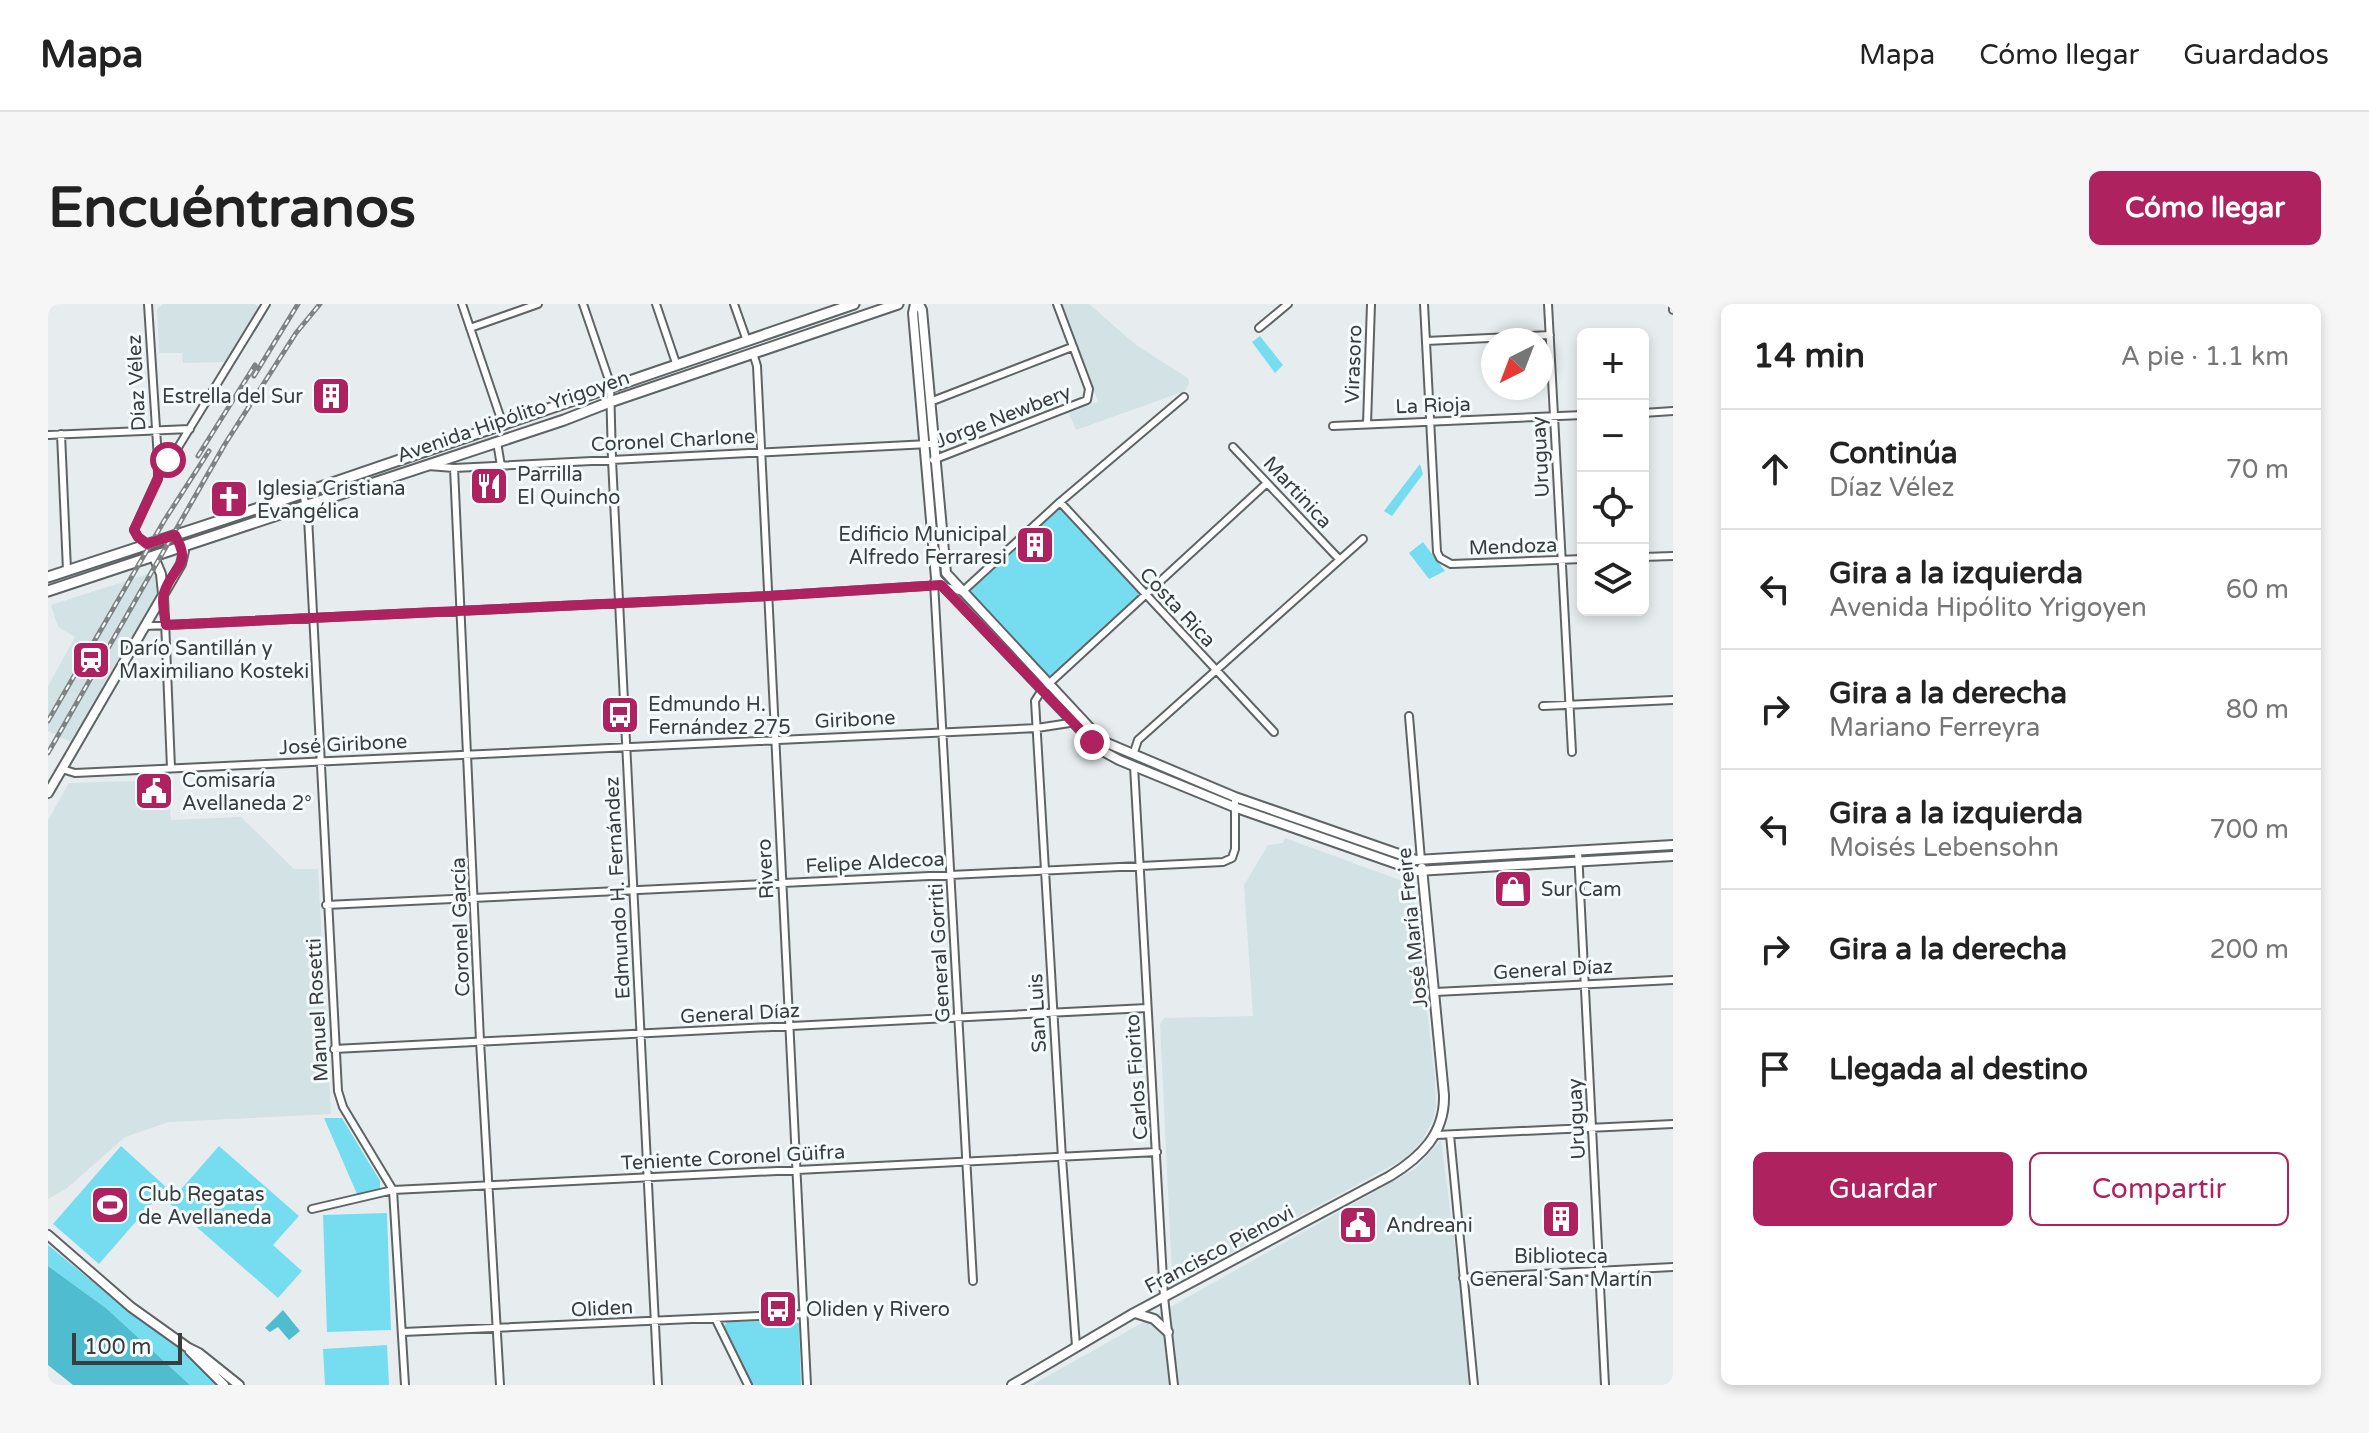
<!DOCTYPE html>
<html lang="es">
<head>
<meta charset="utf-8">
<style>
	body { margin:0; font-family:"Varela Round",sans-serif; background:#f6f6f6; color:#222 }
	.controls { position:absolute; right:24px; top:24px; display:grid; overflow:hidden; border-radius:12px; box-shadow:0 4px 12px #0003 }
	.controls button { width:72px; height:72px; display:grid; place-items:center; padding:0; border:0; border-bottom:2px solid #e0e0e0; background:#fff; color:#222; font:40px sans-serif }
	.compass { position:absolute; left:1433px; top:24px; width:72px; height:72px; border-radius:50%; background:#fff; box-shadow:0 4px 12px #0003; rotate:222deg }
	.scale { position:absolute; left:24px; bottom:20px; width:110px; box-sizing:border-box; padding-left:8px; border:4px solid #3a3c3d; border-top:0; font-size:22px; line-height:28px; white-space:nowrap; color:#3a3c3d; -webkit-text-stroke:6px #f4fbfc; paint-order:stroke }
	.stop { position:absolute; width:24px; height:24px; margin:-18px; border:6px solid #ae225f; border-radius:50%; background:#fff }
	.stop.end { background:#ae225f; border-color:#fff; box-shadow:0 2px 8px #0008 }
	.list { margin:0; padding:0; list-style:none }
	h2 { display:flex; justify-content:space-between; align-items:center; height:104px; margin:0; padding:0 32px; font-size:34px }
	h2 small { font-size:26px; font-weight:400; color:#767676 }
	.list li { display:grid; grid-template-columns:52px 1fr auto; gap:24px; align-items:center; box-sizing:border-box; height:120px; padding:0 32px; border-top:2px solid #e0e0e0 }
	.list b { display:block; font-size:30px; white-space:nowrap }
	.list p { margin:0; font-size:26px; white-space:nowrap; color:#767676 }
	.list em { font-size:26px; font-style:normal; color:#767676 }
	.actions { display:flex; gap:16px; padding:24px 32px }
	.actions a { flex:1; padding:18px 0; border:2px solid #ae225f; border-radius:12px; text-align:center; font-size:28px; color:#ae225f }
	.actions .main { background:#ae225f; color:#fff }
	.icon { flex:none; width:44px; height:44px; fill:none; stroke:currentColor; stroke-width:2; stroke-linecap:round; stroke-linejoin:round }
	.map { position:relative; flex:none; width:1625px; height:1081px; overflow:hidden; border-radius:12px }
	header { display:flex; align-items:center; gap:48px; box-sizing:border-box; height:112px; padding:0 40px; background:#fff; border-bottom:2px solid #e0e0e0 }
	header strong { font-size:38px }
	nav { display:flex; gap:44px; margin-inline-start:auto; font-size:28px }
	.intro { display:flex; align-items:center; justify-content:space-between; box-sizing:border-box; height:192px; padding:0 48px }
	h1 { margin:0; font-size:56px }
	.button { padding:20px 36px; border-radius:12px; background:#ae225f; color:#fff; font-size:28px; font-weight:700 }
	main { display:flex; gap:48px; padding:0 48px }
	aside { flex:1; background:#fff; border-radius:12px; box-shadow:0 4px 12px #0003 }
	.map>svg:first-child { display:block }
</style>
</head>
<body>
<header>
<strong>Mapa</strong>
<nav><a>Mapa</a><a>Cómo llegar</a><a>Guardados</a></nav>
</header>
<div class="intro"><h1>Encuéntranos</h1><a class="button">Cómo llegar</a></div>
<main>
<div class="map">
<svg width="1625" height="1081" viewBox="0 0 1625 1081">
	<rect width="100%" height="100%" fill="#e7edee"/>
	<path fill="#d3e2e5" d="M 115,0 L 207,0 L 212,3 L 179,58 L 135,59 L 134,49 L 111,49 L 109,5 Z
		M 1014,0 L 1041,0 L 1088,41 L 1140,74 L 1141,79 L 1137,87 L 1028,126 L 1021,109 L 1050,98 Z
		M 106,268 L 109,290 L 23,438 L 0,427 L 0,382 L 27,333 L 10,323 L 3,301 Z
		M 91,477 L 92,497 L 121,497 L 123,516 L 193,513 L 246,565 L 270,565 L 283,810 L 121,818 L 77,833 L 18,885 L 0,895 L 0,516 L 21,479 Z
		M 1237,534 L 1360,579 L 1365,585 L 1387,775 L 1388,802 L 1385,816 L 1374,837 L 1358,854 L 1133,976 L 1124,972 L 1112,720 L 1116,714 L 1205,712 L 1196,581 L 1220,541 L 1235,539 Z
		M 1393,836 L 1425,1081 L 984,1081 L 1367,865 Z"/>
	<path fill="#75ddef" d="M 1212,32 L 1235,61 L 1227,69 L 1204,38 Z
		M 1372,160 L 1375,170 L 1344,212 L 1336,207 Z
		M 1012,198 L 1097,290 L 1001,380 L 914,288 Z
		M 1375,238 L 1397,267 L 1381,275 L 1361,249 Z
		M 276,814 L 294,814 L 332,877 L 332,884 L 309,890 Z
		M 73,842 L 118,883 L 51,960 L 5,920 Z
		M 171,842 L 251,912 L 225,941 L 254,967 L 230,994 L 121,899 Z
		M 339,909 L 343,1026 L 279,1028 L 275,911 Z
		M 0,941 L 86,1012 L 136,1046 L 173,1081 L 142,1081 L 58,1004 L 0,962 Z
		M 745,1016 L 751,1020 L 753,1081 L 704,1081 L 676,1028 L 676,1022 L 679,1018 Z
		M 339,1041 L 341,1081 L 277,1081 L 275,1045 Z"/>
	<path fill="#4fbdcf" d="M 0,962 L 58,1004 L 142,1081 L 25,1081 L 0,1061 Z
		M 235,1006 L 252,1027 L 241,1036 L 230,1023 L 222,1028 L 217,1024 Z"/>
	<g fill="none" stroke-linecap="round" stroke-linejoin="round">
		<g stroke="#5e6465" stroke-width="10">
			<path id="street" d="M 414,0 L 455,121
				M 535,0 L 562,79 L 564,156 L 610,1081
				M 608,0 L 629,62
				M 686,0 L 699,37
				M 1376,0 L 1389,248 L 1392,254 L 1403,260 L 1535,255
				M 1500,0 L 1524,448
				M 1625,0 L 1625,6
				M 422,24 L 490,0
				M 1211,24 L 1240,0
				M 1378,37 L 1502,31
				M 705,49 L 709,62 L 759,1081
				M 882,98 L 1024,43
				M 1595,109 L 1625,107
				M 1319,120 L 1323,0
				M 1285,122 L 1535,111
				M 13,130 L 19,266
				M 0,131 L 142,125
				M 449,138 L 453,162
				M 1185,143 L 1291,255
				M 885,156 L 1039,96 L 1041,85 L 1009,0
				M 110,162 L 126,150 L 218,0
				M 380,162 L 406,164 L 881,140
				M 406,164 L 432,737 L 452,1081
				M 255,189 L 260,213 L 290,787 L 295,803 L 345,886 L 357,1081
				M 1012,198 L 1226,428
				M 99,240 L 90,233 L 86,226 L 111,171 L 100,0
				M 1595,253 L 1625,252
				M 886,278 L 925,977
				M 116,292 L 123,464
				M 97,322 L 720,292 L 893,281 L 914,288 L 1012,198 L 1136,93
				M 1495,402 L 1625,396
				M 1361,412 L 1373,556
				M 1085,451 L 1090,436 L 1315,235
				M 1086,462 L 1116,993 L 1126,1081
				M 14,465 L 27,469 L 989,424 L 1028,418
				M 1530,547 L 1557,1081
				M 278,601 L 1175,558 L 1184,554 L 1187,545 L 1187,493
				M 1387,688 L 1625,676
				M 286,745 L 1099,704
				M 1388,831 L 1625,820
				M 1402,831 L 1426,1081
				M 264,905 L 345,886 L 1109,848
				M 1415,974 L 1625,963
				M 667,1014 L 700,1081
				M 355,1028 L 755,1010
				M 1028,1042 L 1014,854 L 987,397 L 994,386 L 1219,179"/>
		</g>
		<g stroke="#5e6465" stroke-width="12">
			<path id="secondary" d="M 867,0 L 865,9 L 888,274 L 1051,445 L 1071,456 L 1186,503 L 1369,567 L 1625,552
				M 871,0 L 874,6 L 898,269 L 1043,425 L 1059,439 L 1187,493 L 1368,556 L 1625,541
				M 106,253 L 113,270 L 115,290
				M 0,489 L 133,260 L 136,247 L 127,231
				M 0,931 L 83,1003 L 139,1043 L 151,1049 L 191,1081
				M 1087,1009 L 1106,1015 L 1120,1028
				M 142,1047 L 176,1081
				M 964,1081 L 1086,1009 L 1342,872 C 1373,853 1397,830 1396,791 L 1374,564"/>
		</g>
		<g stroke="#5e6465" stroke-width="13">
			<path id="primary" d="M 0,273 L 229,198 L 806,0
				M 0,287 L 516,116 L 562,98 L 850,0"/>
		</g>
		<use href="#street" stroke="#fff" stroke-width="6"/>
		<use href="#secondary" stroke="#fff" stroke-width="8"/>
		<use href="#primary" stroke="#fff" stroke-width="9"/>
		<g stroke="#7f8283" stroke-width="5">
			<path id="rail" d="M 206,72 L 250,0
				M 150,152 L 207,61
				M 0,417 L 116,217 L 161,147
				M 0,449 L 177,140 L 248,29 L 272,0"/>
		</g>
		<use href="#rail" stroke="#f4fbfc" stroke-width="2" stroke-dasharray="6" stroke-linecap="butt"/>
	</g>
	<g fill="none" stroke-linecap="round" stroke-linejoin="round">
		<path stroke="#ae225f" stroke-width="10" d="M 120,156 L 110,162 L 110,175 L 86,226 L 90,233 L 99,240 L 127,231 C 145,263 125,261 116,289 C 113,298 117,312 118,321 L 720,292 L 893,281 L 1044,438"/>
	</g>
	<defs>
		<g id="building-square" transform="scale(2)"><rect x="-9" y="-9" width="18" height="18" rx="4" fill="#ae225f" stroke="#f4fbfc"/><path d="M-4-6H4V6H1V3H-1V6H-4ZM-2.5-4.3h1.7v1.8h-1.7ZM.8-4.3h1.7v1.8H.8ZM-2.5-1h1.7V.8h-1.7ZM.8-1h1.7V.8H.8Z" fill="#fff"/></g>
		<g id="restaurant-square" transform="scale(2)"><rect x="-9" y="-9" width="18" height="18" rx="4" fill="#ae225f" stroke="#f4fbfc"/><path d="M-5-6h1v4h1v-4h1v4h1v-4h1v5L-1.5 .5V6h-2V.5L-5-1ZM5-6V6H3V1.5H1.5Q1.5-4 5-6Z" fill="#fff"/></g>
		<g id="church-square" transform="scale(2)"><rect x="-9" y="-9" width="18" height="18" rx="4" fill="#ae225f" stroke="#f4fbfc"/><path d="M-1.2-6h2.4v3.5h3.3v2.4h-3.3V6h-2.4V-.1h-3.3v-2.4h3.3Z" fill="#fff"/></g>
		<g id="station-square" transform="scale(2)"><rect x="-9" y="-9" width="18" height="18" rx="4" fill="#ae225f" stroke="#f4fbfc"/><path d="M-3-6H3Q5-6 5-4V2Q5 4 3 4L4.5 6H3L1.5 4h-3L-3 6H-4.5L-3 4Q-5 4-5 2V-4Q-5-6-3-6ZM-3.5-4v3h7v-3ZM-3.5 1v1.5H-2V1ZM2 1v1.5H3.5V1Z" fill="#fff"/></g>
		<g id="bus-square" transform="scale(2)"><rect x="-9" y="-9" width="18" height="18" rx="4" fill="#ae225f" stroke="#f4fbfc"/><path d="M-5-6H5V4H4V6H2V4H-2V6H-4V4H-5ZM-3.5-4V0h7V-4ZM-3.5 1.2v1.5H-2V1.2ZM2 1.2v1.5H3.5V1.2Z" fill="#fff"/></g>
		<g id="civic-square" transform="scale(2)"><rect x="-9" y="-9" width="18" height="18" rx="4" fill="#ae225f" stroke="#f4fbfc"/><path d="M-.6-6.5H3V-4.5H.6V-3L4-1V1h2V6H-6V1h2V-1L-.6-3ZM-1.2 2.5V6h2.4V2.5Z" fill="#fff"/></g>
		<g id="shop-square" transform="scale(2)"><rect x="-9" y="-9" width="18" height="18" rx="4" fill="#ae225f" stroke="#f4fbfc"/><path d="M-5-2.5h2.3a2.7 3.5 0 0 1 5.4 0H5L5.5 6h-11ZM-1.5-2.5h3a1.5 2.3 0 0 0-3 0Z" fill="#fff"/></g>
		<g id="stadium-square" transform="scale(2)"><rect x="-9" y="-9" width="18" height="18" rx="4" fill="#ae225f" stroke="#f4fbfc"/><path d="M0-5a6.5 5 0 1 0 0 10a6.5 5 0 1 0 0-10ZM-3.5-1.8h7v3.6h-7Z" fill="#fff"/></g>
	</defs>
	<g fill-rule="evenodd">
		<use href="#building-square" x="283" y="92"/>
		<use href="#restaurant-square" x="441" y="182"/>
		<use href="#church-square" x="181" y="195"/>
		<use href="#building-square" x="987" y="241"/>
		<use href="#station-square" x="43" y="356"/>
		<use href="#bus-square" x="572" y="411"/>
		<use href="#civic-square" x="106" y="487"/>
		<use href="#shop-square" x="1465" y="585"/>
		<use href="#stadium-square" x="62" y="901"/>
		<use href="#building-square" x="1513" y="915"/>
		<use href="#civic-square" x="1310" y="921"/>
		<use href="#bus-square" x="730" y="1005"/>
	</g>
	<g text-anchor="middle" stroke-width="6" stroke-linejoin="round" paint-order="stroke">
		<g font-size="20" fill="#3a3c3d" stroke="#f4fbfc">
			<text transform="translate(1305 60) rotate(-88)" y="7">Virasoro</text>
			<text transform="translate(88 79) rotate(-93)" y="7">Díaz Vélez</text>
			<text transform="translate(1385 101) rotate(-2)" y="7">La Rioja</text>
			<text transform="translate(465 112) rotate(-19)" y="7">Avenida Hipólito Yrigoyen</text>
			<text transform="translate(955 112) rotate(-21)" y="7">Jorge Newbery</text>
			<text transform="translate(625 136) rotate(-3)" y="7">Coronel Charlone</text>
			<text transform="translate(1492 153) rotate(-93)" y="7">Uruguay</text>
			<text transform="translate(1250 188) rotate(47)" y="7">Martinica</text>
			<text transform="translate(1465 242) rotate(-2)" y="7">Mendoza</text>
			<text transform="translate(1130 303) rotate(47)" y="7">Costa Rica</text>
			<text transform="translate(807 415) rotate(-3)" y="7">Giribone</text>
			<text transform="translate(295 440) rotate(-3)" y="7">José Giribone</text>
			<text transform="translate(827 558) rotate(-3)" y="7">Felipe Aldecoa</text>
			<text transform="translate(717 565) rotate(-93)" y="7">Rivero</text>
			<text transform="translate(569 584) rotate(-93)" y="7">Edmundo H. Fernández</text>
			<text transform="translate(412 623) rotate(-92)" y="7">Coronel García</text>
			<text transform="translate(1364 624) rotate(-96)" y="7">José María Freire</text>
			<text transform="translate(891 649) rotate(-93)" y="7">General Gorriti</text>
			<text transform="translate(1505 665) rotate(-3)" y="7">General Díaz</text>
			<text transform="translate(269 706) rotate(-93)" y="7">Manuel Rosetti</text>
			<text transform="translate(692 709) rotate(-3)" y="7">General Díaz</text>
			<text transform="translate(989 709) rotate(-93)" y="7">San Luis</text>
			<text transform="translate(1088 773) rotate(-94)" y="7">Carlos Fiorito</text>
			<text transform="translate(1528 815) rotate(-93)" y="7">Uruguay</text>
			<text transform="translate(685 853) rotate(-3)" y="7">Teniente Coronel Güifra</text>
			<text transform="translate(1171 945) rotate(-28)" y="7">Francisco Pienovi</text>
			<text transform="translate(554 1004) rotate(-3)" y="7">Oliden</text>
		</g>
		<g font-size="20" fill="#3a3c3d" stroke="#f4fbfc" text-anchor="start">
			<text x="255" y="99" text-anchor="end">Estrella del Sur</text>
			<text x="469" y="177">Parrilla<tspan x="469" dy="23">El Quincho</tspan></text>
			<text x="209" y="191">Iglesia Cristiana<tspan x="209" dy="23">Evangélica</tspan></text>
			<text x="959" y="237" text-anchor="end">Edificio Municipal<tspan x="959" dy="23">Alfredo Ferraresi</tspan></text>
			<text x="71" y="351">Darío Santillán y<tspan x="71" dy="23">Maximiliano Kosteki</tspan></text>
			<text x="600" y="407">Edmundo H.<tspan x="600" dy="23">Fernández 275</tspan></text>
			<text x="134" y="483">Comisaría<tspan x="134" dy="23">Avellaneda 2°</tspan></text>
			<text x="1493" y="592">Sur Cam</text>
			<text x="90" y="897">Club Regatas<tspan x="90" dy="23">de Avellaneda</tspan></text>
			<text x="1338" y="928">Andreani</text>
			<text x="1513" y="959" text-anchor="middle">Biblioteca<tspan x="1513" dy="23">General San Martín</tspan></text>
			<text x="758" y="1012">Oliden y Rivero</text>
		</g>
	</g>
</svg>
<div class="controls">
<button>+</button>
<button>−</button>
<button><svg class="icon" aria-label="locate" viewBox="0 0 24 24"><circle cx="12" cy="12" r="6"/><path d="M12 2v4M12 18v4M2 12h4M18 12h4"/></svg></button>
<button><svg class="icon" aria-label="layers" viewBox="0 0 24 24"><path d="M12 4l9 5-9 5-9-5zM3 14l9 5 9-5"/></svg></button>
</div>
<svg class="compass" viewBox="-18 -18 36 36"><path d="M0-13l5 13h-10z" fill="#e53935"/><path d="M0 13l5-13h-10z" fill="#767676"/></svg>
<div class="scale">100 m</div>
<div class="stop" style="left:120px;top:156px"></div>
<div class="stop end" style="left:1044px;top:438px"></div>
</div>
<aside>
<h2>14 min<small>A pie · 1.1 km</small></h2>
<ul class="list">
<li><svg class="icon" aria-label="ahead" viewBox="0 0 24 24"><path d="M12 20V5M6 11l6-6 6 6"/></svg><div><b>Continúa</b><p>Díaz Vélez</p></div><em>70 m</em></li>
<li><svg class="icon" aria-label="left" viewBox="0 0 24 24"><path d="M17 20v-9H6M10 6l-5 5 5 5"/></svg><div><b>Gira a la izquierda</b><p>Avenida Hipólito Yrigoyen</p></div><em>60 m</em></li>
<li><svg class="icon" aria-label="right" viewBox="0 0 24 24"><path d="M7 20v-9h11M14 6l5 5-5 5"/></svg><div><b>Gira a la derecha</b><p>Mariano Ferreyra</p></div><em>80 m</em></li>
<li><svg class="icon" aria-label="left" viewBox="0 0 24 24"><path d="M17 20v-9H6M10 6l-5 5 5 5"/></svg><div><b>Gira a la izquierda</b><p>Moisés Lebensohn</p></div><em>700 m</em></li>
<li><svg class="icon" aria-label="right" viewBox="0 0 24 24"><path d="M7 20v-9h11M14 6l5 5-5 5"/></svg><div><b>Gira a la derecha</b></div><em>200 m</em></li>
<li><svg class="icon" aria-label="arrive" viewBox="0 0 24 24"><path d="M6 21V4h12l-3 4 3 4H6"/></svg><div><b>Llegada al destino</b></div></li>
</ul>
<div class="actions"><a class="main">Guardar</a><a>Compartir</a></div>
</aside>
</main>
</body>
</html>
